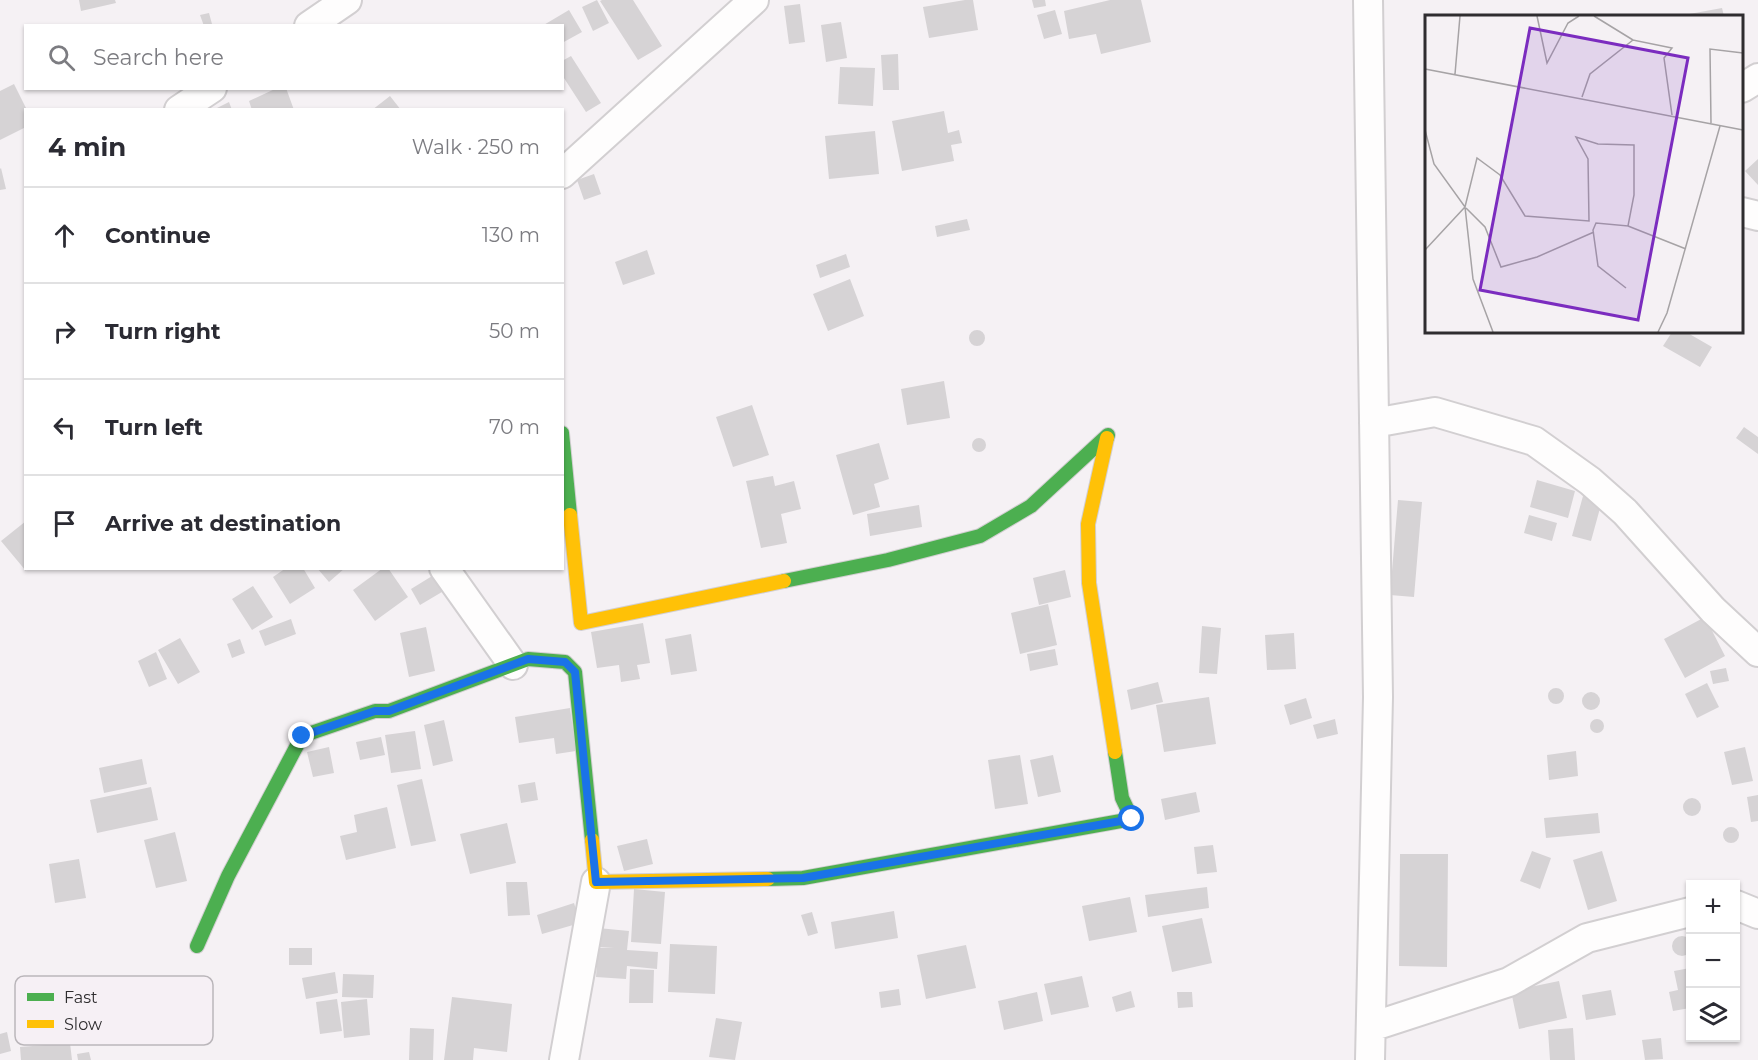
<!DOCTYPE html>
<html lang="en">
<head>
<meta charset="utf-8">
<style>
	body { margin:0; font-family:Montserrat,sans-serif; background:#f2f2f3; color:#2b2b33 }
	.controls { position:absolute; right:18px; bottom:18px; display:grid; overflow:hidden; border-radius:0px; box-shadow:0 2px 4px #0004 }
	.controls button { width:54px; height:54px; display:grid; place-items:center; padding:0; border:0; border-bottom:2px solid #e1e1e2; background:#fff; color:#2b2b33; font:30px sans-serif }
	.stop { position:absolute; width:18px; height:18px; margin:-14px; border:4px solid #1a73e8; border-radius:50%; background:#fff }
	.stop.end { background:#1a73e8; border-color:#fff; box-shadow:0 2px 6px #0008 }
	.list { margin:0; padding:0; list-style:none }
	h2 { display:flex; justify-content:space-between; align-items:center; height:78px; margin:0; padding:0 24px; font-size:26px }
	h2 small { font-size:20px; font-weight:400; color:#7c7c81 }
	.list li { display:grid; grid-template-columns:39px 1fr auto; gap:18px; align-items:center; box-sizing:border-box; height:96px; padding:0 24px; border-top:2px solid #e1e1e2 }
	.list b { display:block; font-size:22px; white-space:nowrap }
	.list em { font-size:20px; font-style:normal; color:#7c7c81 }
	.icon { flex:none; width:33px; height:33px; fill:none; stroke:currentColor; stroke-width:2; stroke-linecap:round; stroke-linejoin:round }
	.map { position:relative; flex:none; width:1758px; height:1060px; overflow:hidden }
	.search { position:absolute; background:#fff; box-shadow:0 2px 4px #0004; left:24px; top:24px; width:540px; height:66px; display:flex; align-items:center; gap:15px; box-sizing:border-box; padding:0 21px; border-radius:0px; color:#7c7c81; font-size:22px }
	.panel { position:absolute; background:#fff; box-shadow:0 2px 4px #0004; left:24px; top:108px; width:540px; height:462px; border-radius:0px }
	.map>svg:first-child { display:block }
</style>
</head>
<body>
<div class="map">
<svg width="1758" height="1060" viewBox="0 0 1758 1060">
	<rect width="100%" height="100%" fill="#f5f1f4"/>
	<path fill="#d6d3d5" d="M 79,0 L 115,0 L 116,3 L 81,11 Z
		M 597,0 L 609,23 L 593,31 L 582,7 Z
		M 602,0 L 633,0 L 662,46 L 638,60 L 600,1 Z
		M 965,0 L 973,0 L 978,30 L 929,38 L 923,7 Z
		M 1032,0 L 1045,0 L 1046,6 L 1034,8 Z
		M 1110,0 L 1141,0 L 1151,42 L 1101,54 L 1096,34 L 1069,39 L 1064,11 Z
		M 800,4 L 805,42 L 789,44 L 784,6 Z
		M 1722,8 L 1724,16 L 1684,16 L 1684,15 Z
		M 569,10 L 582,32 L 562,43 L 562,26 L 542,26 Z
		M 1055,10 L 1062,34 L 1044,39 L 1037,15 Z
		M 209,13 L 212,24 L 204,26 L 200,15 Z
		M 841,22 L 847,58 L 826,62 L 821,25 Z
		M 898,54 L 899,90 L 883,90 L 881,55 Z
		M 571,56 L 601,103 L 586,112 L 562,75 L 562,61 Z
		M 840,67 L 875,68 L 873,106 L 838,104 Z
		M 14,84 L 27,110 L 26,127 L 0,140 L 0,91 Z
		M 277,88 L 286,88 L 294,110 L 252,110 L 249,101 Z
		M 390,96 L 401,110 L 372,110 Z
		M 229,102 L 232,110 L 213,110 Z
		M 944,111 L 948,133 L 959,130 L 962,143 L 951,145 L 954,161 L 902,171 L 892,121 Z
		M 875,131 L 879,174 L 829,179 L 825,136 Z
		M 1758,159 L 1758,185 L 1745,171 Z
		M 1,168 L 6,189 L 0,190 L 0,169 Z
		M 594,174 L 601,194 L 584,200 L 577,180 Z
		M 967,219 L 970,230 L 937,237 L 935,226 Z
		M 647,250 L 655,274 L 623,285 L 615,262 Z
		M 846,254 L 850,267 L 820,278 L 816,265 Z
		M 850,279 L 864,316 L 828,331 L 813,294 Z
		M969 338a8 8 0 1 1 16 0a8 8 0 1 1-16 0Z
		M 1672,332 L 1686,332 L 1712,347 L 1700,367 L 1663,346 Z
		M 944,381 L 950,418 L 907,425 L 901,389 Z
		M 752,405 L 769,455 L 733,467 L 716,417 Z
		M 1744,427 L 1758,437 L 1758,454 L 1736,438 Z
		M972 445a7 7 0 1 1 14 0a7 7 0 1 1-14 0Z
		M 879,443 L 889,479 L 874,484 L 880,507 L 853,515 L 836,455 Z
		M 773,476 L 775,486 L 794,481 L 801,509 L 781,514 L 787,543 L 761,548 L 746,481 Z
		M 1537,480 L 1575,491 L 1568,518 L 1530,507 Z
		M 1583,496 L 1602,501 L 1591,541 L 1572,536 Z
		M 1398,500 L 1422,502 L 1414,597 L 1390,595 Z
		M 919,505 L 922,527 L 870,536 L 867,514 Z
		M 1529,515 L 1557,523 L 1552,541 L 1524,533 Z
		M 26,521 L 26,571 L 1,541 Z
		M 286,568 L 303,568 L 315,588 L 290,604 L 273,577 Z
		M 317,568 L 345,568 L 329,582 Z
		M 383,568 L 388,568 L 408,597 L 375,621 L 353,590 Z
		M 1065,570 L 1071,597 L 1039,605 L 1033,578 Z
		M 437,573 L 447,589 L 420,605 L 411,589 Z
		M 253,586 L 273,617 L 252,630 L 232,599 Z
		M 1048,604 L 1057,645 L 1020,654 L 1011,613 Z
		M 1705,617 L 1725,656 L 1685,678 L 1664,639 Z
		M 291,619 L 296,634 L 265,646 L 259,631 Z
		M 643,623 L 650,663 L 637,665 L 640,679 L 621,682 L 619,665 L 597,668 L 591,632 Z
		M 1202,626 L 1221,628 L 1217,674 L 1199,673 Z
		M 426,627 L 435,671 L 409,677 L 400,633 Z
		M 1294,633 L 1296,669 L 1267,670 L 1265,635 Z
		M 691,634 L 697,671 L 671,675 L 665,639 Z
		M 180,638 L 200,672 L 178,684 L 158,650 Z
		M 240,639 L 245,653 L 232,658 L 227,644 Z
		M 1055,649 L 1058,665 L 1030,671 L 1027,654 Z
		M 156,652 L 167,679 L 149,687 L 138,661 Z
		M 1726,668 L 1729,681 L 1713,684 L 1710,671 Z
		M 1158,682 L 1163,702 L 1131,710 L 1127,690 Z
		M 1707,683 L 1719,707 L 1697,718 L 1685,694 Z
		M1548 696a8 8 0 1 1 16 0a8 8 0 1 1-16 0Z
		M1582 701a9 9 0 1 1 18 0a9 9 0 1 1-18 0Z
		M 1209,697 L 1216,744 L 1164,752 L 1156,705 Z
		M 1306,698 L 1312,718 L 1290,725 L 1284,705 Z
		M 570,708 L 576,751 L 556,754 L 554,738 L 519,743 L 515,717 Z
		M1590 726a7 7 0 1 1 14 0a7 7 0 1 1-14 0Z
		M 1335,719 L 1338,734 L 1317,739 L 1313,725 Z
		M 444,720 L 453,761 L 433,766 L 424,725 Z
		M 415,731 L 421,769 L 391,773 L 385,735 Z
		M 381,737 L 385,755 L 360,760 L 356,742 Z
		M 329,747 L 334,773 L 313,777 L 307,752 Z
		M 1745,747 L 1753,781 L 1732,785 L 1724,752 Z
		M 1576,751 L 1578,776 L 1549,780 L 1547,755 Z
		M 1020,755 L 1028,804 L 995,809 L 988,760 Z
		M 1053,755 L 1061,792 L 1038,797 L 1030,760 Z
		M 142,759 L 147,784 L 104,793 L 99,768 Z
		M 422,779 L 436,841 L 411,846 L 397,785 Z
		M 535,782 L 538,800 L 521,803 L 518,785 Z
		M 151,787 L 158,820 L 97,833 L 90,800 Z
		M 1196,792 L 1200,812 L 1165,820 L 1161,799 Z
		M 1758,795 L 1758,821 L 1751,822 L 1747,797 Z
		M1683 807a9 9 0 1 1 18 0a9 9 0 1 1-18 0Z
		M 387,807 L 396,848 L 346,860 L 340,836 L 357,832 L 354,815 Z
		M 1598,813 L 1600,833 L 1546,838 L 1544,818 Z
		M 507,823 L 516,863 L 470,874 L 460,834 Z
		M1723 835a8 8 0 1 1 16 0a8 8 0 1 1-16 0Z
		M 175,832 L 187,881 L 156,888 L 144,840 Z
		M 647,839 L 653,864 L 624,871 L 617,846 Z
		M 1213,845 L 1217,872 L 1197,874 L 1194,847 Z
		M 1532,851 L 1551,858 L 1540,889 L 1520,881 Z
		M 1602,851 L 1617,901 L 1588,910 L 1573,860 Z
		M 1400,854 L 1448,854 L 1447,967 L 1399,966 Z
		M 79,859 L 86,898 L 55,903 L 49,864 Z
		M 506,882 L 527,882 L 530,915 L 508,916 Z
		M 1207,887 L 1209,908 L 1148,917 L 1145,895 Z
		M 634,889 L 665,892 L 661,944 L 631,942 Z
		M 1130,897 L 1137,932 L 1089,941 L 1082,906 Z
		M 574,903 L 580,923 L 542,934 L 537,915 Z
		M 894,911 L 898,938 L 835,949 L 831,922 Z
		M 812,912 L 818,933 L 808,936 L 801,915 Z
		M 1202,918 L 1212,963 L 1172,972 L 1162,926 Z
		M 598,928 L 629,931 L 627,950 L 658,952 L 657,969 L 627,966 L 626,979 L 596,977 L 598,948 L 614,948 L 597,947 Z
		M1672 946a10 10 0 1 1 20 0a10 10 0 1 1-20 0Z
		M 670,944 L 717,946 L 715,994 L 668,992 Z
		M 966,945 L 976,988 L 926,999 L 917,955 Z
		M 289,948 L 312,948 L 312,965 L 289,965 Z
		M 1690,968 L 1690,1008 L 1673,1011 L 1669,992 L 1678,990 L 1674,971 Z
		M 630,969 L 654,970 L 653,1003 L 629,1003 Z
		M 335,972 L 338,993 L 306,999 L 302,978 Z
		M 343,974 L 374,975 L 373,998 L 342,997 Z
		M 1082,976 L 1089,1007 L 1051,1015 L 1044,984 Z
		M 1559,981 L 1567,1018 L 1519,1029 L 1511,991 Z
		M 899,989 L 901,1005 L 881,1008 L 879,992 Z
		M 1611,990 L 1616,1015 L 1586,1020 L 1582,995 Z
		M 1131,991 L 1135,1007 L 1116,1012 L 1112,997 Z
		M 1037,992 L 1043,1021 L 1004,1030 L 998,1001 Z
		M 1177,992 L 1192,992 L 1193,1007 L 1178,1008 Z
		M 452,997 L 512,1004 L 507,1052 L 474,1048 L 473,1060 L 444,1060 Z
		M 337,999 L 342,1031 L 320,1034 L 316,1002 Z
		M 367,999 L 370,1035 L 344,1038 L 341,1002 Z
		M 716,1018 L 742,1022 L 735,1060 L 709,1057 Z
		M 410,1028 L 434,1029 L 433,1060 L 409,1060 Z
		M 1573,1028 L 1575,1060 L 1550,1060 L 1548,1030 Z
		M 7,1032 L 11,1051 L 0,1054 L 0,1034 Z
		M 1661,1038 L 1663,1059 L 1645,1060 L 1642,1040 Z
		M 70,1043 L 72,1060 L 21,1060 L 20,1047 Z
		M 89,1052 L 91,1060 L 78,1060 L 77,1054 Z"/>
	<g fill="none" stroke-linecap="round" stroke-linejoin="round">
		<g stroke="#d2cfd1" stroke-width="32">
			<path id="street" d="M 1368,0 L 1378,697 L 1370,1060
				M 309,26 L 347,0
				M 1742,88 L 1758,78
				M 179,110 L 212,88
				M 562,174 L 754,0
				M 1742,212 L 1758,216
				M 1374,423 L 1435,412 L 1534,441 L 1590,481 L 1625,512 L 1713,610 L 1758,652
				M 444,568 L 513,665
				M 1736,905 L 1758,914
				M 1371,1027 L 1509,982 L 1587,938 L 1690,912
				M 564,1060 L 596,882"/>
		</g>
		<g stroke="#d2cfd1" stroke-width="16">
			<path id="fast" d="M 562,433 L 570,515
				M 784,581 L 888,560 L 980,536 L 1031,506 L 1108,435 L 1107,438
				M 768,879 L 803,878 L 1132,819 L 1122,798 L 1115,752
				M 197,946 L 228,876 L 302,736 L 375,711 L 389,711 L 528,659 L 565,662 L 575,672 L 592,840"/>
		</g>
		<g stroke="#d2cfd1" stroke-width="16">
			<path id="slow" d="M 1107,438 L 1088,524 L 1089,583 L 1115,752
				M 570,515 L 581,623 L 784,581
				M 592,840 L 596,882 L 768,879"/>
		</g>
		<use href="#street" stroke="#fefdfd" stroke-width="28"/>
		<use href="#fast" stroke="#4caf50" stroke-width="14"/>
		<use href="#slow" stroke="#ffc107" stroke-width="14"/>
	</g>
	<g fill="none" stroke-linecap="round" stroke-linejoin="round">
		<path stroke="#1a73e8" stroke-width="8" d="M 302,736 L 375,711 L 389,711 L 528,659 L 565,662 L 575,672 L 596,882 L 803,878 L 1132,819"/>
	</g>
	<g transform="translate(1425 15)">
		<rect width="318" height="318" fill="#f5f1f4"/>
		<path fill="none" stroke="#a6a3a5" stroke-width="1.5" d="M 112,1 L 122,48 L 143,8 L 154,1M 169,1 L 208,25M 0,54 L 318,115M 30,59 L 35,1M 157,82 L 165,59 L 208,25 L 247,33 L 239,43 L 247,100M 286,108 L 285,34 L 318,38M 0,115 L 9,149 L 40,192 L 52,143 L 75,160 L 100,201 L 164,206 L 163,144 L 151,122 L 173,129 L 209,130 L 209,180 L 203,211 L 171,208 L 168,215 L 173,251 L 201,273M 41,193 L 60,212 L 76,252 L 112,242 L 169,217M 203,211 L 261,234M 0,235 L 40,192 L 48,264 L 68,317M 233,317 L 242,298 L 295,111"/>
		<path fill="#7b2cbf" fill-opacity="0.15" stroke="#7b2cbf" stroke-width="3" d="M 105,13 L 263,43 L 213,305 L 55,275 Z"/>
		<rect width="318" height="318" fill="none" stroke="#2f2d2f" stroke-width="3"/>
	</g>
	<rect x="15" y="976" width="198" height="69" rx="9" fill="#f6f0f5" stroke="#bab6ba" stroke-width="1.5"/>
	<rect x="27" y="993" width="27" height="8" fill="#4caf50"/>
	<rect x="27" y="1020" width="27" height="8" fill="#ffc107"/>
	<g font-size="16" fill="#2f2d2f">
		<text x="64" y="1003">Fast</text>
		<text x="64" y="1030">Slow</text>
	</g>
</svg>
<div class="controls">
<button>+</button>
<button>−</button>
<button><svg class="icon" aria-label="layers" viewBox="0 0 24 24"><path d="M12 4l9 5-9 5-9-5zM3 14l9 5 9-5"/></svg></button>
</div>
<div class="stop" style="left:1132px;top:819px"></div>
<div class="stop end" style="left:302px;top:736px"></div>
<div class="search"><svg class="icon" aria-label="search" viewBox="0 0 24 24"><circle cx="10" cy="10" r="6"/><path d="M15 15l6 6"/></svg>Search here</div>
<section class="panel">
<h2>4 min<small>Walk · 250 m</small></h2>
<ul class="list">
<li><svg class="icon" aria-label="ahead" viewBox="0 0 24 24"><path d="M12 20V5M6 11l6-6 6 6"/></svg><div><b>Continue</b></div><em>130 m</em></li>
<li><svg class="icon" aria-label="right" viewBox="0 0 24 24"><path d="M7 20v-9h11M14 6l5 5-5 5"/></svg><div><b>Turn right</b></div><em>50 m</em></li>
<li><svg class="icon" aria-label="left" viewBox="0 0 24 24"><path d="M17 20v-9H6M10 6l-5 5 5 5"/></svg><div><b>Turn left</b></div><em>70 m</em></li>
<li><svg class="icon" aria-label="arrive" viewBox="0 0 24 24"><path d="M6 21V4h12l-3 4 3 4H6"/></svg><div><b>Arrive at destination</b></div></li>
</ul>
</section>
</div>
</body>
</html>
